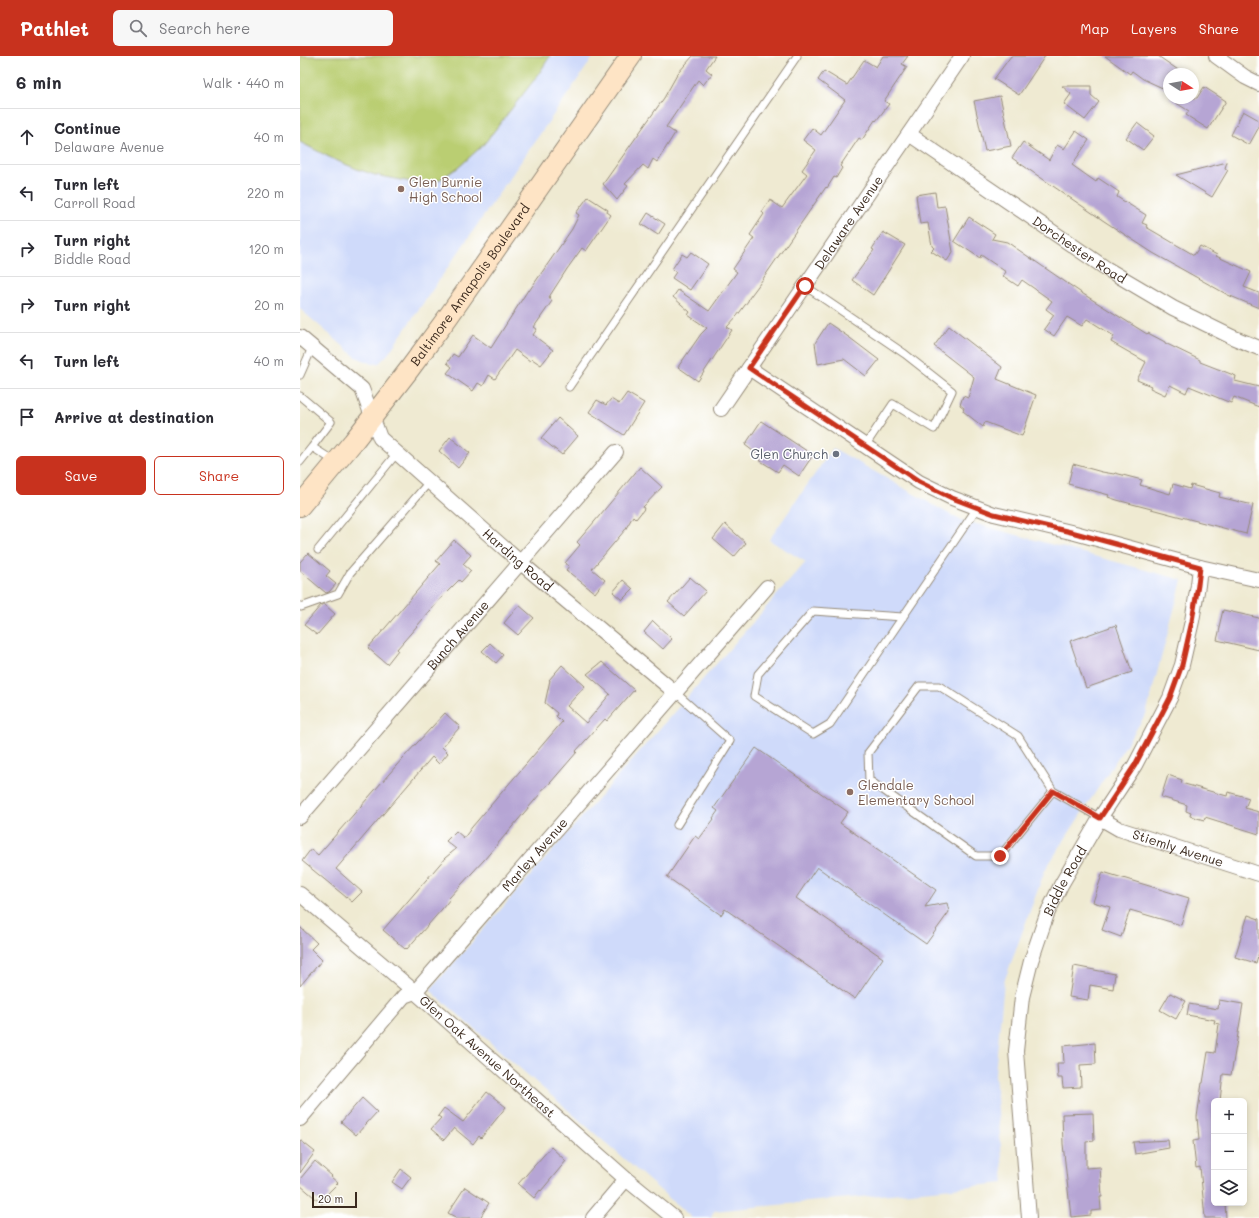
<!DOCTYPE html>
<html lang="en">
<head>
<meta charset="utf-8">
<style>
	body { margin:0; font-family:Mali,sans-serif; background:#f7f7f7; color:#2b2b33 }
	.controls { position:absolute; right:12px; bottom:12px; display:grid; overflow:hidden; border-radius:6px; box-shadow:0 2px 6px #0003 }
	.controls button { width:36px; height:36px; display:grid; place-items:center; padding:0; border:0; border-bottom:1px solid #e1e1e2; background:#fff; color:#2b2b33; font:20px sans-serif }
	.compass { position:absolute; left:863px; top:12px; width:36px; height:36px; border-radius:50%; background:#fff; box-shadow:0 2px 6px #0003; rotate:101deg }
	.scale { position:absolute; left:12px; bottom:10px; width:45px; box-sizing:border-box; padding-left:4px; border:2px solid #3b2a1e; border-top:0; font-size:11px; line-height:14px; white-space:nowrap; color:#3b2a1e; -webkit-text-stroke:3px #fff; paint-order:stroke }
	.stop { position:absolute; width:12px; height:12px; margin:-9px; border:3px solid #c8321e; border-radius:50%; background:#fff }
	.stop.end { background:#c8321e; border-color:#fff; box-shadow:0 1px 4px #0008 }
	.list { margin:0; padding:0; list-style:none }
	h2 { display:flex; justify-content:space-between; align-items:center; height:52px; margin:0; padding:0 16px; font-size:17px }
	h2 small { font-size:13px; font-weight:400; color:#7c7c81 }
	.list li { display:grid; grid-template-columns:26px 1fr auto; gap:12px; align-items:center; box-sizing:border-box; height:56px; padding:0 16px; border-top:1px solid #e1e1e2 }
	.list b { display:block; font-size:15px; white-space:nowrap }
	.list p { margin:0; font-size:13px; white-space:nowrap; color:#7c7c81 }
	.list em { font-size:13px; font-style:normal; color:#7c7c81 }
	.actions { display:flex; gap:8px; padding:12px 16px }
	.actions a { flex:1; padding:9px 0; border:1px solid #c8321e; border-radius:6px; text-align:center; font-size:14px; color:#c8321e }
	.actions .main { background:#c8321e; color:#fff }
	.icon { flex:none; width:22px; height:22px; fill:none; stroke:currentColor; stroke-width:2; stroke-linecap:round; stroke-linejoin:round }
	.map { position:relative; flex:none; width:959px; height:1162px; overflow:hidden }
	header { display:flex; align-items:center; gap:24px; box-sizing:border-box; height:56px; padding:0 20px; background:#c8321e; color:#fff }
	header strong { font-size:19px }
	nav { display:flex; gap:22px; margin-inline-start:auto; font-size:14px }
	.search { width:280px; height:36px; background:#f7f7f7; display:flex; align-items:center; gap:10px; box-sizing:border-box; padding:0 14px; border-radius:6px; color:#7c7c81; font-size:15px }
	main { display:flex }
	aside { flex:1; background:#fff }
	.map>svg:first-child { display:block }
</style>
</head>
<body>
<header>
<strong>Pathlet</strong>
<div class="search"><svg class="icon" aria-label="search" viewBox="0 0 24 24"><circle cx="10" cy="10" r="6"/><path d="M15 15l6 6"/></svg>Search here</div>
<nav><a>Map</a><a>Layers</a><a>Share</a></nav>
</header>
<main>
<aside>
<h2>6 min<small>Walk · 440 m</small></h2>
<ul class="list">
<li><svg class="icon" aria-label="ahead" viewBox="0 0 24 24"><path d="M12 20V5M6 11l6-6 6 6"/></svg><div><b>Continue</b><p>Delaware Avenue</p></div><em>40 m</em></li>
<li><svg class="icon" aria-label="left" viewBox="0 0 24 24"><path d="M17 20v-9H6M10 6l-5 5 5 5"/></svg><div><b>Turn left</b><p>Carroll Road</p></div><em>220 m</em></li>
<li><svg class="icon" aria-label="right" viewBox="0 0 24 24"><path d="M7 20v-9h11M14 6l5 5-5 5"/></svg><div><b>Turn right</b><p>Biddle Road</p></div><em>120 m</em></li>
<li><svg class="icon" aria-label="right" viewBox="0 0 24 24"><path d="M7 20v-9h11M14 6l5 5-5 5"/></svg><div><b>Turn right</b></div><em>20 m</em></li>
<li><svg class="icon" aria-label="left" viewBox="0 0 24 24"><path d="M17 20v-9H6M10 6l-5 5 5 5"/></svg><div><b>Turn left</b></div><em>40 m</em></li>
<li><svg class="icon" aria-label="arrive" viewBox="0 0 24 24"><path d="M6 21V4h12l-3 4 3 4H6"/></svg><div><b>Arrive at destination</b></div></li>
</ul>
<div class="actions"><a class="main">Save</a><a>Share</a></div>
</aside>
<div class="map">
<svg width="959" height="1162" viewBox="0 0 959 1162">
	<rect width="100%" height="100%" fill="#fff"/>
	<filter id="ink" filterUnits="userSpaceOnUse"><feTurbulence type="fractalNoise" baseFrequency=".025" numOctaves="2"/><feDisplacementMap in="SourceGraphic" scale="8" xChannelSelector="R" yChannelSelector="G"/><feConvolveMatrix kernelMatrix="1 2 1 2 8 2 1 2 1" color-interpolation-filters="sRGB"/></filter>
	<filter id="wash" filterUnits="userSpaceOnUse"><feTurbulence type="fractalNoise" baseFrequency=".012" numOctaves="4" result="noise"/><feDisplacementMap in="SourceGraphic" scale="16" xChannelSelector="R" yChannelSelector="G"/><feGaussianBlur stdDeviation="0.9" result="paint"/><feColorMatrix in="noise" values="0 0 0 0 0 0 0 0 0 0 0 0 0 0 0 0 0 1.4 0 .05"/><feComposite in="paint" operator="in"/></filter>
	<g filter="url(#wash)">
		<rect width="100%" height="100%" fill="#efead2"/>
		<path fill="#cfdafa" d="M 0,0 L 294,0 L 88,298 L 79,307 L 73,308 L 56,301 L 0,253 Z
			M 533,392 L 658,463 L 882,524 L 846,658 L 745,814 L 704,926 L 695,1018 L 704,1127 L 414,1155 L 411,1162 L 392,1162 L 130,934 L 506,506 L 469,484 Z"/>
		<path fill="#bace72" stroke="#7a7c48" d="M 0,0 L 250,0 L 238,19 L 184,88 L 159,111 L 134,127 L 112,126 L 75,119 L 57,113 L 33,103 L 0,86 Z"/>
		<g id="blocks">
			<path fill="#b6a5d4" d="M 393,0 L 415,0 L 406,13 L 412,18 L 403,29 L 398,24 L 366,71 L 375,77 L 357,106 L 353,103 L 348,113 L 343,109 L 325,128 L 328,130 L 317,144 L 303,128 L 364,42 L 378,17 Z
				M 583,0 L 608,0 L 602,8 L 607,11 L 584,45 L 589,48 L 576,65 L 575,64 L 562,84 L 559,82 L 540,110 L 542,112 L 536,122 L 534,121 L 527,132 L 526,131 L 458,230 L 449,242 L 448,245 L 437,260 L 427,271 L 432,274 L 398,325 L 378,311 L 401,278 L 407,272 L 388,259 L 390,256 L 373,241 L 378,234 L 409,255 L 437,216 L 433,213 L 454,182 L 450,179 L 464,158 L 462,156 L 470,144 L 482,152 L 507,118 L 502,114 L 516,94 L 503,84 L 512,72 L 521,79 L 545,44 L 518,24 L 524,15 L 547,29 L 564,4 L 576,11 Z
				M 711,0 L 745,0 L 719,39 L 694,23 Z
				M 805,0 L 858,0 L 884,18 L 869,18 L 869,35 L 843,23 L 832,15 L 830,18 Z
				M 762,30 L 791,30 L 791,39 L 799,46 L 785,64 L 764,48 L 771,38 Z
				M 904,31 L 926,45 L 908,73 L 886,59 L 889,55 L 868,42 L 897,42 Z
				M 700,40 L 711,90 L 685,95 L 674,45 Z
				M 943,55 L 959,64 L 959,71 L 949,89 L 931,79 Z
				M 837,67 L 854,80 L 843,94 L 826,82 Z
				M 776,75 L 789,84 L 772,109 L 796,126 L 798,122 L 819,136 L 817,141 L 846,159 L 842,167 L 847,169 L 846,171 L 894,199 L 900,190 L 917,199 L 916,200 L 951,216 L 944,231 L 959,237 L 959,252 L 928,239 L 853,197 L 804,165 L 712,102 L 723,86 L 749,104 L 757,89 L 764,93 Z
				M 927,106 L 925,112 L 928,114 L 912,141 L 876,119 Z
				M 635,136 L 637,151 L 645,150 L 653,196 L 647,205 L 631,195 L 634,192 L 632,190 L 628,167 L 620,168 L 616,139 Z
				M 288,141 L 308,154 L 307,156 L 311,159 L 286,195 L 282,192 L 267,213 L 249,241 L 252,245 L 234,271 L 237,273 L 233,279 L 253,294 L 241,309 L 232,303 L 230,305 L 215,294 L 195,323 L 189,319 L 183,330 L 178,327 L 173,335 L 147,317 L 152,311 L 147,307 L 153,298 L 158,301 L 173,279 L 191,292 L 228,234 L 229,235 L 272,173 L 279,159 L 276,157 Z
				M 348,157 L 365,168 L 358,179 L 341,168 Z
				M 669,161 L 695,178 L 692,183 L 707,186 L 780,236 L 847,278 L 848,277 L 865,286 L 865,287 L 900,304 L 900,306 L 936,320 L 935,325 L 959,331 L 959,351 L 934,341 L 931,347 L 889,330 L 886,337 L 870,329 L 865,339 L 850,332 L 851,330 L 837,324 L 846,306 L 811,286 L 814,280 L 787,263 L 782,270 L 767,261 L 754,280 L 744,273 L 754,259 L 746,253 L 752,245 L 722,224 L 718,230 L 703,220 L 706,216 L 681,199 L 680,202 L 654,185 Z
				M 583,176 L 605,189 L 573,239 L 552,224 L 574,194 L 572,193 Z
				M 391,196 L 408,208 L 390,234 L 372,222 L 376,216 L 372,213 L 382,198 L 387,201 Z
				M 528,267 L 550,282 L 579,304 L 566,320 L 544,303 L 518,308 L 515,287 Z
				M 649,270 L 702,311 L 697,323 L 736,339 L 722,380 L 685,366 L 683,371 L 663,355 L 664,352 L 660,349 L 663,340 L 668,342 L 674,321 L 634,290 Z
				M 327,337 L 344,347 L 324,379 L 289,356 L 297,344 L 306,349 L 311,343 L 319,348 Z
				M 258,362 L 278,380 L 262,399 L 241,382 Z
				M 461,365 L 513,399 L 499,420 L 483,409 L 478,416 L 459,404 L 461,401 L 445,389 Z
				M 150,381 L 170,397 L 158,412 L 139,395 Z
				M 773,408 L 802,416 L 814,418 L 815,417 L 842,424 L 840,429 L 870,438 L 873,428 L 890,433 L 891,429 L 920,437 L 919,441 L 953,449 L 946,478 L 817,444 L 808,441 L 809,439 L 768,428 Z
				M 340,411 L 362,431 L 343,451 L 344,453 L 336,463 L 333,460 L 325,474 L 292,513 L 305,524 L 295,537 L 266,514 L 269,510 L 265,507 L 280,489 L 277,486 L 295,465 Z
				M 425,468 L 446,487 L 434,501 L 413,483 Z
				M 154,484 L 171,499 L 163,508 L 171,515 L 161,526 L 159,524 L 144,539 L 97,593 L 98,594 L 87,608 L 68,592 L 140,508 L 136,505 Z
				M 8,497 L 30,515 L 26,520 L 36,528 L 29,536 L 26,537 L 0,515 L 0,506 Z
				M 390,521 L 406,535 L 384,560 L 368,546 Z
				M 323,524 L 333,533 L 322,544 L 313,536 Z
				M 24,548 L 35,558 L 17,579 L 4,569 L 21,549 Z
				M 219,549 L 234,562 L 218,579 L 204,567 Z
				M 923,554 L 959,562 L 959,594 L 917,584 L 920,572 L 919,571 Z
				M 353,565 L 372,583 L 363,593 L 344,576 Z
				M 816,569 L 832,616 L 786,632 L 770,585 Z
				M 190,587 L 203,599 L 196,607 L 182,595 Z
				M 302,606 L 334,634 L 307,665 L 305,663 L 276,695 L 277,696 L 251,726 L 239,737 L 240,738 L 184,804 L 149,842 L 150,843 L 142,853 L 107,893 L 106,892 L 105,893 L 83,874 L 145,802 L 156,793 L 146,785 L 156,775 L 164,782 L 172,771 L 262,666 L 256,660 L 257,657 L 245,647 L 250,624 L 249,624 L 262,609 L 285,630 L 267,650 L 286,667 L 310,638 L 287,618 Z
				M 145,657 L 160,671 L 142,691 L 148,697 L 139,708 L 132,701 L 36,813 L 62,836 L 52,846 L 2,805 L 11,793 L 18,799 L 103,702 Z
				M 456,692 L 548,756 L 540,767 L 636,834 L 625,851 L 647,847 L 649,856 L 626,888 L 517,811 L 496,842 L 583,902 L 555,943 L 425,853 L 421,859 L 367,821 L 395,780 L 399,783 L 414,763 L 413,762 L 418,755 L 414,752 Z
				M 868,719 L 882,724 L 881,727 L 927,740 L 928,736 L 949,742 L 945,752 L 959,756 L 959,778 L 905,761 L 904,764 L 890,760 L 891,757 L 886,755 L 887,749 L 861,741 Z
				M 803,816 L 889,842 L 881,869 L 830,854 L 821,881 L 802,874 L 810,851 L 793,846 Z
				M 948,859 L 959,863 L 959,896 L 956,907 L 935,901 Z
				M 0,871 L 17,887 L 11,893 L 22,904 L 0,930 Z
				M 774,910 L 815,918 L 813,933 L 790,929 L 788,944 L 769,941 Z
				M 870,937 L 886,945 L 876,963 L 860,954 Z
				M 919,944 L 943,948 L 931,1019 L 923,1018 L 920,1045 L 914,1045 L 914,1147 L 925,1147 L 926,1162 L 905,1162 L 900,1111 L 896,1112 L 893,1085 L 899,1084 L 897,1061 L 902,1027 L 903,1027 L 908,996 L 915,997 L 919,968 L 914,967 L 915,964 L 887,959 L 889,948 L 918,953 Z
				M 795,987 L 796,1008 L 780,1009 L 781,1031 L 763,1032 L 762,1022 L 758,1022 L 757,1007 L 764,1007 L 763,990 Z
				M 187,1036 L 206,1051 L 181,1082 L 179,1080 L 173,1088 L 154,1072 L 144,1084 L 131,1073 L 141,1062 L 138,1060 L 144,1052 L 163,1066 Z
				M 62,1042 L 77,1056 L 56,1079 L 41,1066 Z
				M 793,1057 L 794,1085 L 786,1086 L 786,1112 L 800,1111 L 802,1141 L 800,1141 L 801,1154 L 791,1155 L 791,1159 L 771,1161 L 763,1088 L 762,1058 Z
				M 0,1084 L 15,1096 L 0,1117 Z
				M 868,1084 L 869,1092 L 835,1098 L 833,1086 Z
				M 251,1091 L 266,1105 L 241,1135 L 240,1134 L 234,1142 L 218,1128 Z
				M 15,1105 L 32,1120 L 31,1121 L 38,1127 L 28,1137 L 30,1139 L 22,1148 L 0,1129 L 0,1123 Z
				M 101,1113 L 111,1121 L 102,1133 L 92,1126 Z
				M 165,1131 L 189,1147 L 180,1162 L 157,1162 L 148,1157 Z"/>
		</g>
	</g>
	<g filter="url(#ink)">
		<use href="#blocks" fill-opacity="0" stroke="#958a78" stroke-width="1"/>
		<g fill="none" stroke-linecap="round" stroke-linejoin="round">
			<g stroke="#958a78" stroke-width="9">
				<path id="service" d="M 505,230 L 605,298 L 652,335 L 634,373 L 593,348 L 565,390
					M 0,319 L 12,292
					M 269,331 L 497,0
					M 0,340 L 31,366 L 12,391 L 34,405
					M 0,406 L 12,391
					M 18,494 L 97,397
					M 0,550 L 1,551 L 38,538 L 50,517 L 130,425
					M 603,561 L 513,555 L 458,618 L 454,640 L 513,678 L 530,668 L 677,452
					M 376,637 L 430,685 L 377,769
					M 753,735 L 700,800 L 676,800 L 569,724 L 568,697 L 619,630 L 639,630 L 718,680 L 753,735 L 800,762"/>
			</g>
			<g stroke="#958a78" stroke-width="16">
				<g id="minor">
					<path d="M 916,0 L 945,21 L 959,28"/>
					<path id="s1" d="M 609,78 L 807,213 L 873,252 L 932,281 L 959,292"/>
					<path id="s2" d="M 0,281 L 62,333 L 80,382 L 221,507 L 376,637"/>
					<path d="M 449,312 L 619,426 L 652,442 L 694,458 L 775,477 L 900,511 L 959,524"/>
					<path id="s3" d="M 421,353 L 662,0"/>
					<path id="s4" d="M 0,761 L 316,396"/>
					<path id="s5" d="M 800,762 L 819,773 L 959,818"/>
					<path id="s6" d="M 0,838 L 115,936 L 326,1123 L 374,1162"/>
					<path id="s7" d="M 0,1063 L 104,940 L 115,936 L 467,531"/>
					<path d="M 293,1162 L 326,1123"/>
					<path id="s8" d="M 729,1162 L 716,995 L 722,941 L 731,905 L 747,858 L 761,829 L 800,762 L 835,709 L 870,642 L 882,609 L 892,565 L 898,529 L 900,511"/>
				</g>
			</g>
			<g stroke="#958a78" stroke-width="22">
				<g id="secondary">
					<path id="s9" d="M 0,450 L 53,386 L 108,315 L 148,261 L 331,0"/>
				</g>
			</g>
			<use href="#service" stroke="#fff" stroke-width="7"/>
			<use href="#minor" stroke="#fff" stroke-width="14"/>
			<use href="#secondary" stroke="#fee4c5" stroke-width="20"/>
		</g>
	</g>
	<g fill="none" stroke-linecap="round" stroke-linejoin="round" filter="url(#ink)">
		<path stroke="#c8321e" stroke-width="5" d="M 505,230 L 449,312 L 619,426 L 652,442 L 694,458 L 775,477 L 900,511 L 898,529 L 892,565 L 882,609 L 870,642 L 835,709 L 800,762 L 753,735 L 700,800"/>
	</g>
	<g fill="#8d6e63" stroke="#fff" stroke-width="1.5">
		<circle cx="101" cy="133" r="4"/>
		<circle cx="550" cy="736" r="4"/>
	</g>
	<circle fill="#6b7280" stroke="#fff" stroke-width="1.5" cx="536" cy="398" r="4"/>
	<g text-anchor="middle" stroke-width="3" stroke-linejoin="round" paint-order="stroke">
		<g font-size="13" fill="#785e54" stroke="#fff" text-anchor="start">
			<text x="109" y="131">Glen Burnie<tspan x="109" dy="15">High School</tspan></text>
			<text x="558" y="734">Glendale<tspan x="558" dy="15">Elementary School</tspan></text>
		</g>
		<g font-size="13" fill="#3b2a1e" stroke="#fff">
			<text dy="5" stroke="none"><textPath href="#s3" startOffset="226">Delaware Avenue</textPath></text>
			<text dy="5" stroke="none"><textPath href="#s1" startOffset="206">Dorchester Road</textPath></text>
			<text dy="5" stroke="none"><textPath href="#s9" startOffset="279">Baltimore Annapolis Boulevard</textPath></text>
			<text dy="5" stroke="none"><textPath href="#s2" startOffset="317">Harding Road</textPath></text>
			<text dy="5" stroke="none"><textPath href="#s4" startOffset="241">Bunch Avenue</textPath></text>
			<text dy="5" stroke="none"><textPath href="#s5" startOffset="84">Stiemly Avenue</textPath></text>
			<text dy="5" stroke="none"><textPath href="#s7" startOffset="355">Marley Avenue</textPath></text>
			<text dy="5" stroke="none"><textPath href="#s8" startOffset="346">Biddle Road</textPath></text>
			<text dy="5" stroke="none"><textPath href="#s6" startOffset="248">Glen Oak Avenue Northeast</textPath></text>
		</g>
		<g font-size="13" fill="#5b616d" stroke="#fff" text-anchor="end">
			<text x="528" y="403">Glen Church</text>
		</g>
	</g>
</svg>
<div class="controls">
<button>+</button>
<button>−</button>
<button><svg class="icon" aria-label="layers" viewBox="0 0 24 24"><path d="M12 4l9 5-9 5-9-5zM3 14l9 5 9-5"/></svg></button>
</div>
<svg class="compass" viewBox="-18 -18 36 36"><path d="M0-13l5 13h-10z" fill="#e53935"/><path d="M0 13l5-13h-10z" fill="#7c7c81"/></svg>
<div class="scale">20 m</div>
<div class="stop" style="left:505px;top:230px"></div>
<div class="stop end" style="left:700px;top:800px"></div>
</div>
</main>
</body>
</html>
